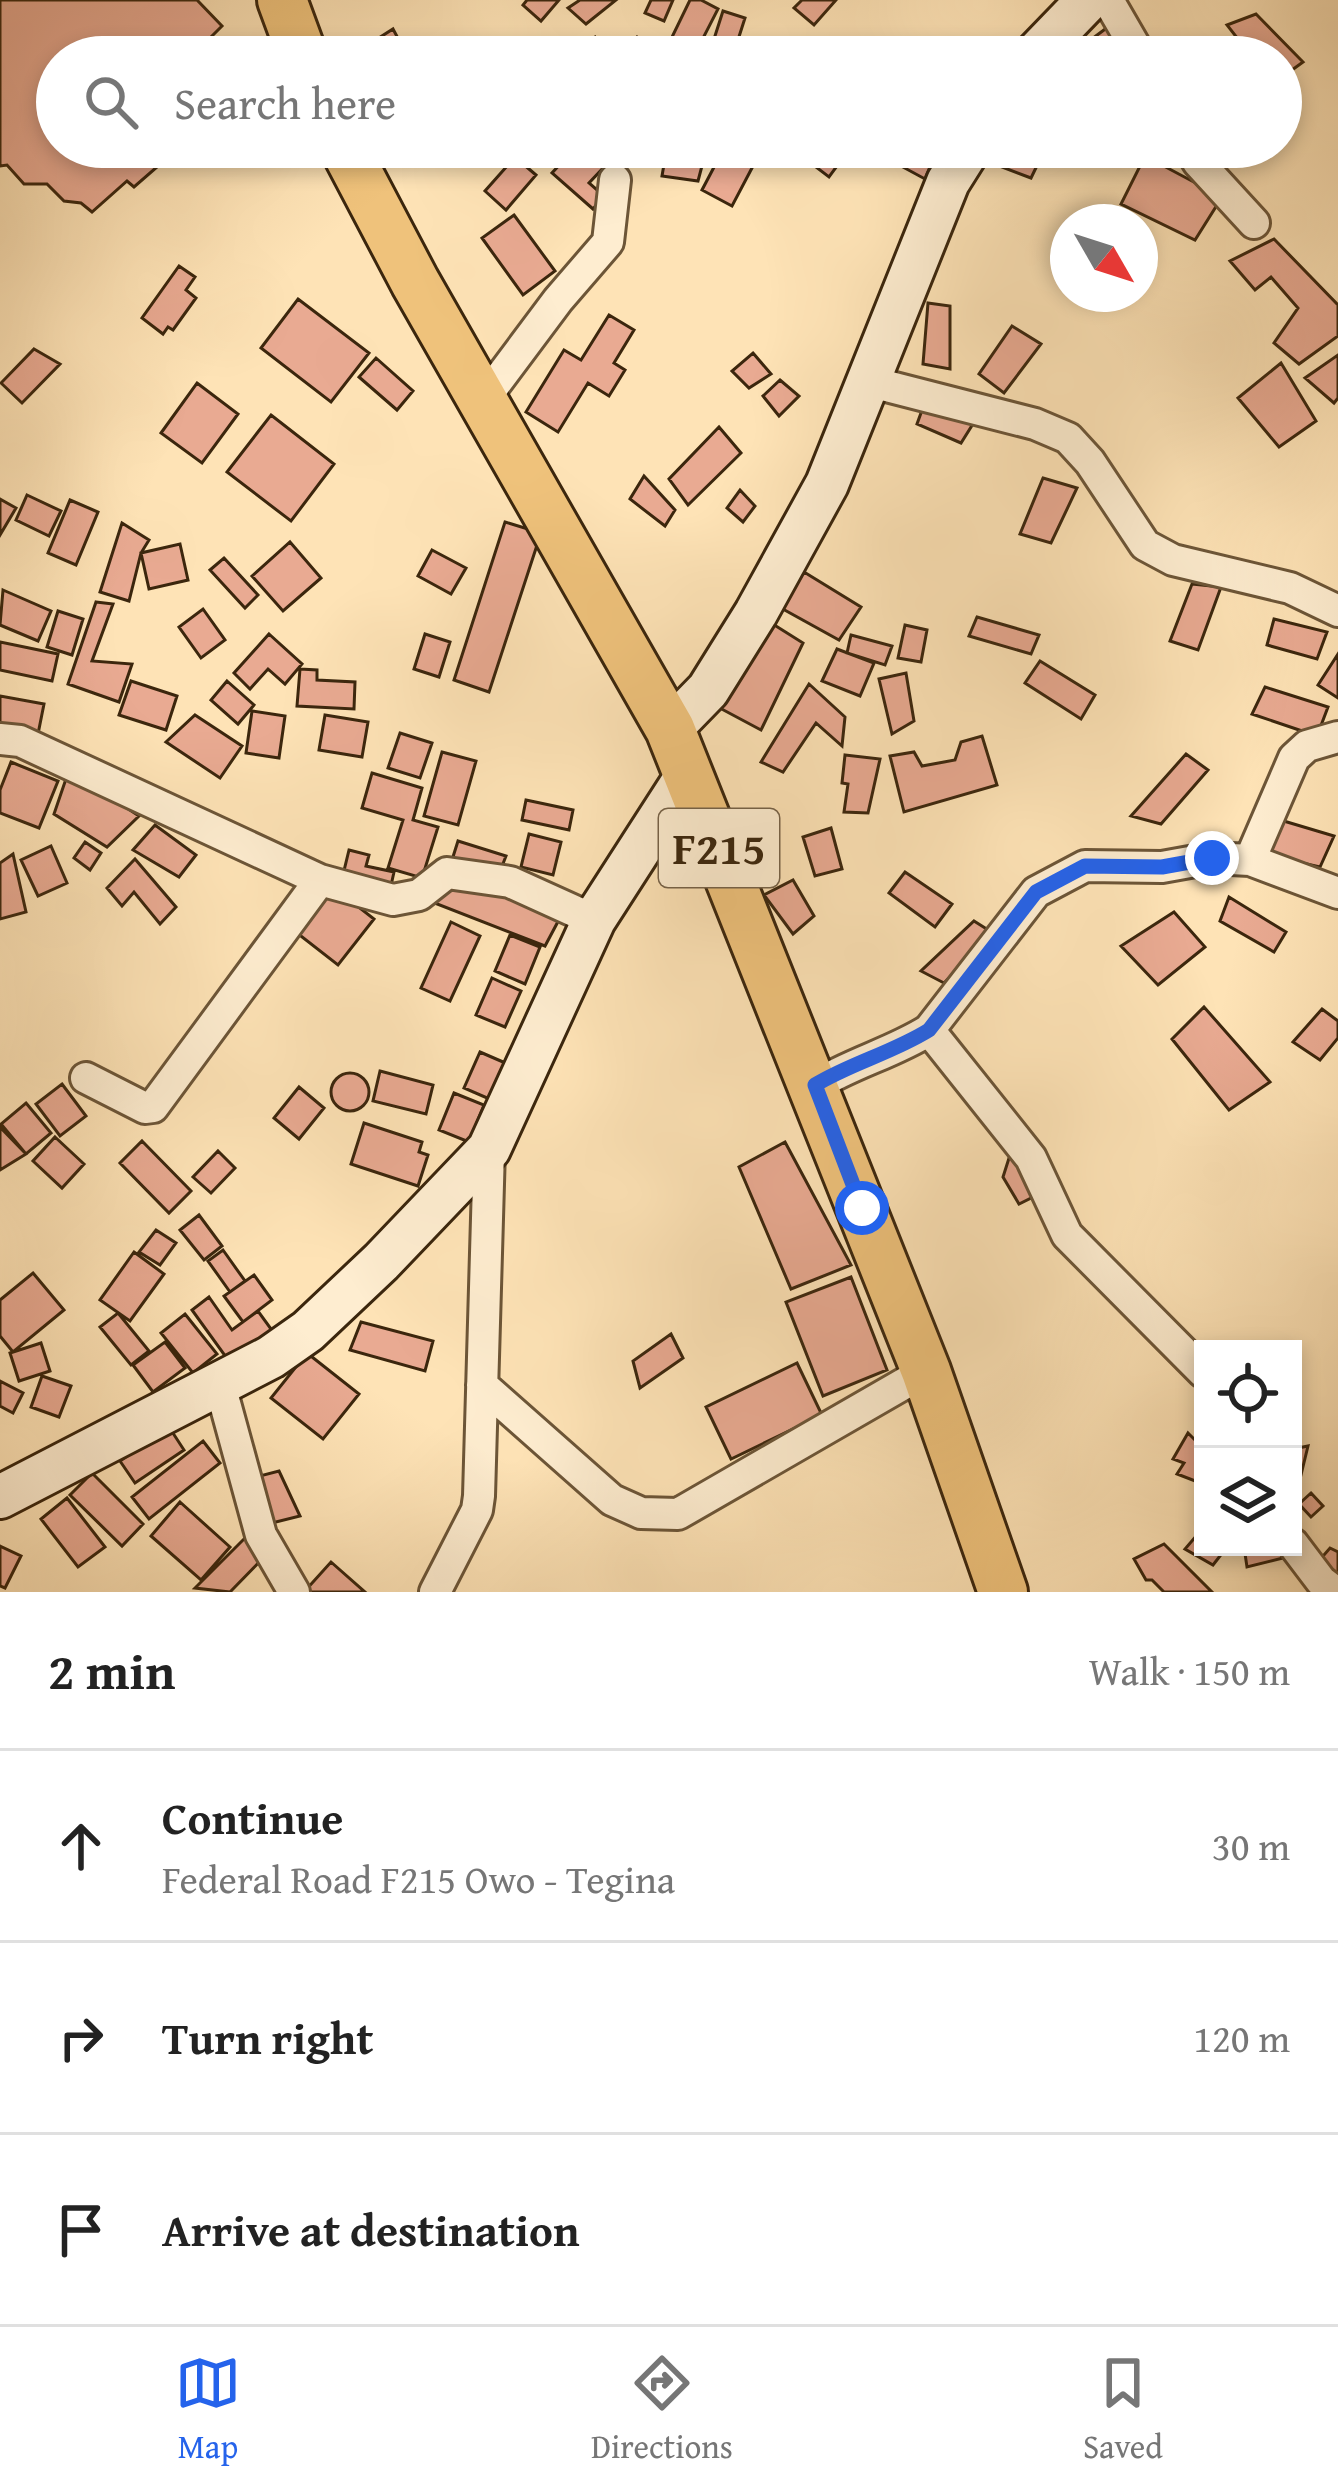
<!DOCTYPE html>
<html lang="en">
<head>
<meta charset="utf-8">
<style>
	body { margin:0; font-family:"Gentium Book Plus",serif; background:#f2f2f2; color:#222 }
	.controls { position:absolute; right:36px; bottom:36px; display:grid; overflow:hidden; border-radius:0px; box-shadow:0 6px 18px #0003 }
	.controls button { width:108px; height:108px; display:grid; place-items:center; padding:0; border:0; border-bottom:3px solid #e0e0e0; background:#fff; color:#222; font:60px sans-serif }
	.compass { position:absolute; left:1050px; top:204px; width:108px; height:108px; border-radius:50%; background:#fff; box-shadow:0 6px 18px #0003; rotate:129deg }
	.stop { position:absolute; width:36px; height:36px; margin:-27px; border:9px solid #2563eb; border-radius:50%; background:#fff }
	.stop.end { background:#2563eb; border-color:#fff; box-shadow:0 3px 12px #0008 }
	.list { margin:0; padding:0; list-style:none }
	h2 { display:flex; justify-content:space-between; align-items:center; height:156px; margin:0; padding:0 48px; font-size:51px }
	h2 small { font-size:39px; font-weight:400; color:#767676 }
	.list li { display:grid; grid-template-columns:78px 1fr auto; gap:36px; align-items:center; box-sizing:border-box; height:192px; padding:0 48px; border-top:3px solid #e0e0e0 }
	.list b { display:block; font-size:45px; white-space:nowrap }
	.list p { margin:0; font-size:39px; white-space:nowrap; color:#767676 }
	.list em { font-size:39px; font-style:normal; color:#767676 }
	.icon { flex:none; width:66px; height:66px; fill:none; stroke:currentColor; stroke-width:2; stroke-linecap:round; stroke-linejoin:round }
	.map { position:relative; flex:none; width:1338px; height:1592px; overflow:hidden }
	.search { position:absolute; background:#fff; box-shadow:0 6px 18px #0003; left:36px; right:36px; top:36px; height:132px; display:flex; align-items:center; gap:30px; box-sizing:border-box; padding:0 42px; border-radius:66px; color:#767676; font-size:45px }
	.sheet { height:732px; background:#fff }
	nav { display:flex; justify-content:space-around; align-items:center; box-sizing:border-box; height:168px; border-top:3px solid #e0e0e0; background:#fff; font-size:33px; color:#767676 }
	nav a { display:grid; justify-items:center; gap:6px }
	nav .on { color:#2563eb }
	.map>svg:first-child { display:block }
</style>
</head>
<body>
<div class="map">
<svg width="1338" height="1592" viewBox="0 0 1338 1592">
	<rect width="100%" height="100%" fill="#fee3b6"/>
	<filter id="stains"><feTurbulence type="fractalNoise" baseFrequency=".00167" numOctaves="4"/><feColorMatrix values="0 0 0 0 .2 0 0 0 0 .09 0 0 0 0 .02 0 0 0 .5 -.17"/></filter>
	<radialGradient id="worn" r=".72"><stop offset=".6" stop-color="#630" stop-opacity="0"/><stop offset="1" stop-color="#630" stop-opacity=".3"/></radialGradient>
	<path fill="#e9aa92" stroke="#3b260d" stroke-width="3" d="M 0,0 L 197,0 L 222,26 L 210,38 L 223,52 L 216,57 L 57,57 L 57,147 L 180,147 L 134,187 L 127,181 L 92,212 L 81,203 L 64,201 L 47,184 L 24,184 L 7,165 L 0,166 Z
		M 527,0 L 559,0 L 541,21 L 523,5 Z
		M 580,0 L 616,0 L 586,24 L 568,8 Z
		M 651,0 L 673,0 L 664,21 L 645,13 Z
		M 690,0 L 701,0 L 718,9 L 697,50 L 672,37 Z
		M 802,0 L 836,0 L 814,25 L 794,8 Z
		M 723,11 L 745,18 L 736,46 L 714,39 Z
		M 1256,14 L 1303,62 L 1281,78 L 1281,57 L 1252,57 L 1227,25 Z
		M 1112,24 L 1135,57 L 1088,57 L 1081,47 Z
		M 393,29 L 408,57 L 349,57 Z
		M 595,37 L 606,57 L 569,57 L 567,52 Z
		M 637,37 L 655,51 L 651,57 L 621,57 Z
		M 576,147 L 582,147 L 604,167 L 589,183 L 604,196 L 593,209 L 552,173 Z
		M 667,147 L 707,147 L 698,181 L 662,176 Z
		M 798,147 L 851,147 L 829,177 L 795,151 Z
		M 866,147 L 938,147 L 925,179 Z
		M 1002,147 L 1046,147 L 1031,178 L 994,164 Z
		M 723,150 L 753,166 L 732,206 L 702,190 Z
		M 1145,156 L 1222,197 L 1195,240 L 1121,204 Z
		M 515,157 L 536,175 L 506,210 L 485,191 Z
		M 514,215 L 555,271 L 523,295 L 482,238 Z
		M 1274,239 L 1338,305 L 1338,336 L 1299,364 L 1274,343 L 1298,308 L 1271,277 L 1255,290 L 1230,261 Z
		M 179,266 L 195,277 L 186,290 L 196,298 L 173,330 L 168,327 L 163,334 L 142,318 Z
		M 298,299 L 369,353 L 331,402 L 261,348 Z
		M 928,303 L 950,306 L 950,369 L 923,364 Z
		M 609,315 L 634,330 L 614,363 L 625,370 L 609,396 L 588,383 L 558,432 L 526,412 L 564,350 L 581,360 Z
		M 1012,326 L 1041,344 L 1004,393 L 979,374 Z
		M 34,349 L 60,364 L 22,403 L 1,383 Z
		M 753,353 L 771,374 L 749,388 L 732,371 Z
		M 1338,355 L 1338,398 L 1334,403 L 1305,378 Z
		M 376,358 L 413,391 L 397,410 L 359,377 Z
		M 1281,363 L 1316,421 L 1279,447 L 1238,398 Z
		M 780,380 L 799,396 L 779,416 L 763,396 Z
		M 197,383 L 238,414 L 202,463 L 161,433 Z
		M 925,402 L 976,419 L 961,443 L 917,424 Z
		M 271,415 L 334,464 L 291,521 L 227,472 Z
		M 719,427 L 741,453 L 688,505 L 669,479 Z
		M 644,476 L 675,510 L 665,526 L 630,499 Z
		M 1043,478 L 1077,488 L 1051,543 L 1020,534 Z
		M 740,490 L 755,506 L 743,522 L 727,508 Z
		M 27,495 L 61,511 L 49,536 L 16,520 Z
		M 0,499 L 16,508 L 0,535 Z
		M 70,500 L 98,512 L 76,565 L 48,553 Z
		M 505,522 L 541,533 L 489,692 L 454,680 Z
		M 122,523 L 149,540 L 141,553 L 129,601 L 100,592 Z
		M 290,542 L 321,578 L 283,611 L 252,576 Z
		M 180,544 L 188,580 L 149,589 L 141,553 Z
		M 432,550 L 466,568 L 451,594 L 418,576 Z
		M 224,558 L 258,595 L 245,608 L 210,570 Z
		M 804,572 L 861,607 L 839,640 L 781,608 Z
		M 1192,584 L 1221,587 L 1198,650 L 1170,641 Z
		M 3,590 L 51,611 L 38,641 L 0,625 Z
		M 96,602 L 113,604 L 92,661 L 132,664 L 119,702 L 68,684 Z
		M 203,609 L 225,640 L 201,658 L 179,627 Z
		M 58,611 L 83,619 L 72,655 L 47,647 Z
		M 977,617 L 1039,635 L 1031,654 L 969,636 Z
		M 1274,619 L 1327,632 L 1317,659 L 1267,645 Z
		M 768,621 L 803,643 L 761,730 L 716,706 Z
		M 905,625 L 927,630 L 921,662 L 898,658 Z
		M 269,634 L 302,664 L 285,684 L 268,669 L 250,689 L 234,673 Z
		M 425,634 L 450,642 L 439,677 L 414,669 Z
		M 851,635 L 892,646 L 885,665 L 847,653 Z
		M 0,642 L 58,654 L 52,681 L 0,670 Z
		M 837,649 L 874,663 L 860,696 L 822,681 Z
		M 1338,654 L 1338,698 L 1318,685 Z
		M 1040,661 L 1095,695 L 1081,719 L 1025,683 Z
		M 300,669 L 317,670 L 317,680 L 355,682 L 354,709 L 297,706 Z
		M 906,673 L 914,721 L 892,734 L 879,679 Z
		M 131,681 L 177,696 L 166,730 L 119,715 Z
		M 227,681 L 254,705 L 238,724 L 211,700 Z
		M 809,684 L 845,717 L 842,746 L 816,723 L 783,772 L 761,762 Z
		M 1265,687 L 1328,707 L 1317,736 L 1252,714 Z
		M 0,696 L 44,704 L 37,739 L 0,733 Z
		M 252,711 L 285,716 L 279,758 L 246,753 Z
		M 195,715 L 242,746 L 220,778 L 166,742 Z
		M 325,715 L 368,722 L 362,757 L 319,750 Z
		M 400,733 L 432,743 L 420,778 L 388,768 Z
		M 982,736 L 997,785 L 904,812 L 890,756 L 914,752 L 922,766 L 955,760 L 961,742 Z
		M 442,752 L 476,761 L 458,825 L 424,816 Z
		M 1186,754 L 1208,770 L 1161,824 L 1131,816 Z
		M 845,755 L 880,759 L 868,813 L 844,812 L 848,784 L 842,783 Z
		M 11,762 L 58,781 L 39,828 L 0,813 L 0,790 Z
		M 69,770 L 139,816 L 107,847 L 54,814 Z
		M 372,773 L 422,788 L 413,820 L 438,827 L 422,878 L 388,868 L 403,820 L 362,808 Z
		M 526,800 L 573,810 L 569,830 L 522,820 Z
		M 1277,819 L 1334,836 L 1320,867 L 1263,854 Z
		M 155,825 L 196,855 L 179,877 L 133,850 Z
		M 831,828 L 842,869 L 815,876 L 803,837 Z
		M 529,834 L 561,842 L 553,875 L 521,867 Z
		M 458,841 L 506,856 L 499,874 L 452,860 Z
		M 85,842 L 101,853 L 90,870 L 74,858 Z
		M 51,846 L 67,883 L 38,896 L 21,860 Z
		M 349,850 L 369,855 L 366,866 L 394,872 L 390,890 L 342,879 Z
		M 13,854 L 26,912 L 0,919 L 0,863 Z
		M 135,859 L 176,907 L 160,924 L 134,892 L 122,906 L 107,888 Z
		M 905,872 L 952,904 L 935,927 L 889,893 Z
		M 448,877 L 562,914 L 545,946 L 432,902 Z
		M 793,880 L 814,916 L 793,934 L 764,895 Z
		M 333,887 L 374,919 L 338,965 L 297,933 Z
		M 1229,897 L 1286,932 L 1274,952 L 1220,921 Z
		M 1174,912 L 1205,947 L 1158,985 L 1121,946 Z
		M 974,921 L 993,933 L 944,983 L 921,971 Z
		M 451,922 L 480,936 L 450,1001 L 421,988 Z
		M 510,935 L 540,947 L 525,984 L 495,971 Z
		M 492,978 L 521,991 L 505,1027 L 476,1015 Z
		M 1204,1007 L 1270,1082 L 1229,1110 L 1172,1039 Z
		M 1322,1009 L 1338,1021 L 1338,1038 L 1320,1060 L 1293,1042 Z
		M 480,1052 L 510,1065 L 494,1101 L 464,1088 Z
		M 380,1071 L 433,1085 L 426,1114 L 373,1101 Z
		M331 1092a19 19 0 1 1 38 0a19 19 0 1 1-38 0Z
		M 62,1084 L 86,1116 L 60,1136 L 36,1104 Z
		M 299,1087 L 324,1108 L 299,1139 L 274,1118 Z
		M 454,1093 L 484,1105 L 469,1142 L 439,1130 Z
		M 26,1103 L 51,1133 L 26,1154 L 1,1124 Z
		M 364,1123 L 422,1142 L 419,1152 L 428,1155 L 418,1186 L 351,1164 Z
		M 0,1127 L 26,1154 L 0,1170 Z
		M 55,1137 L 84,1164 L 62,1188 L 33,1161 Z
		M 142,1141 L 191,1191 L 169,1213 L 120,1163 Z
		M 785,1142 L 851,1265 L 791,1289 L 739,1167 Z
		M 218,1151 L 235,1168 L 211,1193 L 193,1177 Z
		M 1010,1155 L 1043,1192 L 1019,1204 L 1003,1177 Z
		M 199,1215 L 222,1246 L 204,1260 L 180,1230 Z
		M 156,1230 L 176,1243 L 160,1265 L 139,1252 Z
		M 223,1250 L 245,1281 L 230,1292 L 208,1261 Z
		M 134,1252 L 164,1274 L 130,1321 L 100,1300 Z
		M 33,1273 L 64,1310 L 13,1352 L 0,1336 L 0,1300 Z
		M 254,1275 L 272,1300 L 243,1322 L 224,1296 Z
		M 851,1277 L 887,1370 L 823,1396 L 786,1302 Z
		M 209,1297 L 232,1330 L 258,1311 L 279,1340 L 236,1371 L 192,1310 Z
		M 118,1313 L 149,1351 L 131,1365 L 100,1327 Z
		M 185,1314 L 217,1354 L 193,1373 L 161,1333 Z
		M 361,1322 L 433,1341 L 425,1371 L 350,1350 Z
		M 671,1334 L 683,1358 L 640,1388 L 633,1361 Z
		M 165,1342 L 185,1368 L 153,1392 L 133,1365 Z
		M 41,1343 L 50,1371 L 19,1381 L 10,1353 Z
		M 307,1353 L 359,1394 L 323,1439 L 271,1398 Z
		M 797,1363 L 822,1415 L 731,1459 L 706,1407 Z
		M 42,1376 L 71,1386 L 59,1417 L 31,1407 Z
		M 0,1381 L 23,1393 L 13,1413 L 0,1406 Z
		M 169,1427 L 184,1450 L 135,1483 L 120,1461 Z
		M 1188,1433 L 1199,1444 L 1203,1438 L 1203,1484 L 1177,1474 L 1184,1463 L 1173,1459 Z
		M 203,1441 L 220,1463 L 149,1519 L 132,1497 Z
		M 1308,1446 L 1293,1508 L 1293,1449 Z
		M 279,1471 L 300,1516 L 268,1524 L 252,1478 Z
		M 92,1473 L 143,1524 L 122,1546 L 70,1495 Z
		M 1311,1493 L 1323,1506 L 1311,1517 L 1299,1504 Z
		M 67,1498 L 105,1547 L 78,1567 L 41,1519 Z
		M 180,1502 L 230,1547 L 201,1580 L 151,1536 Z
		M 1203,1528 L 1203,1547 L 1227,1547 L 1213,1565 L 1185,1549 Z
		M 250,1533 L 269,1552 L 230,1592 L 195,1588 Z
		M 1164,1544 L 1212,1592 L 1164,1592 L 1152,1580 L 1146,1580 L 1134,1559 Z
		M 0,1546 L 21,1556 L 5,1588 L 0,1586 Z
		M 1244,1547 L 1278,1547 L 1283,1558 L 1247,1567 Z
		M 1330,1548 L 1338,1552 L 1338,1578 L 1317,1563 Z
		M 331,1562 L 365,1592 L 304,1592 Z"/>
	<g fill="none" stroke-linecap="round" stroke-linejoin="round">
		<g stroke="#6c5537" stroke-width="36">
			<path id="street" d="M 1108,0 L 1141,57
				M 1189,147 L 1198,162 L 1254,223
				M 871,382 L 1035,424 L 1068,438 L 1090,462 L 1145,545 L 1173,560 L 1290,588 L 1338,611
				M 484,399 L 558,300 L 608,242 L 615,180
				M 0,739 L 20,741 L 320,880 L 393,900 L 419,895 L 447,873 L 510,882 L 594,920
				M 1250,860 L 1294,758 L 1307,746 L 1338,737
				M 929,1030 L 1031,1158 L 1067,1235 L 1203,1372
				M 86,1078 L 145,1108 L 153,1107 L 320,880
				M 815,1086 C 851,1063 893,1053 929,1030 L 1036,892 L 1085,866 L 1162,867 L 1212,858 L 1250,860 L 1338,893
				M 220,1385 L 261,1535 L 294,1592
				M 482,1385 L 612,1500 L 641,1513 L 678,1514 L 926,1371
				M 1293,1544 L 1321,1581 L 1335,1592
				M 435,1592 L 477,1510 L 479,1496 L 489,1149"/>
		</g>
		<g stroke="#3b260d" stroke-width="48">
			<path id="secondary" d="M 1033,57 L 1088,0
				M 670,729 L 708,690 L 756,613 L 827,484 L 948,182 L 970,147
				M 0,1497 L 271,1357 L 308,1331 L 381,1262 L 489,1149 L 594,920 L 688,774"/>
		</g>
		<g stroke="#3b260d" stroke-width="54">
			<path id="primary" d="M 282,0 L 303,57
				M 344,147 L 415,282 L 670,729 L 926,1371 L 1003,1592"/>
		</g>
		<use href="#street" stroke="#feedd0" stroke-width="30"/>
		<use href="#secondary" stroke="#feedd0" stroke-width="42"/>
		<use href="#primary" stroke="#efc27b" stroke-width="48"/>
	</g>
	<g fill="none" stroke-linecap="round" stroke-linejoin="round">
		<path stroke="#2563eb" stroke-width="15" d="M 862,1208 L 815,1085 C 851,1063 892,1053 929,1030 L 1036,892 L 1085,866 L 1162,867 L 1212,858"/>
	</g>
	<g text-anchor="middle" stroke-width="9" stroke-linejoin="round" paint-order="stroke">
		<rect fill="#feedd0" stroke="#766248" stroke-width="3" x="659" y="809" width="120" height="78" rx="9"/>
		<g font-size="45" font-weight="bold" fill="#3b260d">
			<text x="719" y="864">F215</text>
		</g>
	</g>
	<rect width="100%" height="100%" filter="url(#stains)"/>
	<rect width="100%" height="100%" fill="url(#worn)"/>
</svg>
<div class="controls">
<button><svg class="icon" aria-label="locate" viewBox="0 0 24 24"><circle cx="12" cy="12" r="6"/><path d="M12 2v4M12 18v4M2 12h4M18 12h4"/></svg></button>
<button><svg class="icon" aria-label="layers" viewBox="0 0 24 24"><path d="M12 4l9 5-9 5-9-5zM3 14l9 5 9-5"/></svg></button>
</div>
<svg class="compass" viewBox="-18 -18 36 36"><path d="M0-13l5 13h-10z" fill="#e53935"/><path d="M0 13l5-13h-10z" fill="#767676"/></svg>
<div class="stop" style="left:862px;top:1208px"></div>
<div class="stop end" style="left:1212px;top:858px"></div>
<div class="search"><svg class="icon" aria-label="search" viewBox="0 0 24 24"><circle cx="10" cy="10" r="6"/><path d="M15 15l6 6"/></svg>Search here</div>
</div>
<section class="sheet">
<h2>2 min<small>Walk · 150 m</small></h2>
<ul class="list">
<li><svg class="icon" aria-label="ahead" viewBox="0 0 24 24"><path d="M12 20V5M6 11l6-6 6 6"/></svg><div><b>Continue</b><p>Federal Road F215 Owo - Tegina</p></div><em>30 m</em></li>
<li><svg class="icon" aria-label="right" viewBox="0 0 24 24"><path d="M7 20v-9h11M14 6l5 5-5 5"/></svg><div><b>Turn right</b></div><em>120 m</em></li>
<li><svg class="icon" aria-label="arrive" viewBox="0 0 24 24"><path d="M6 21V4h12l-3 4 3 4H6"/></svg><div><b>Arrive at destination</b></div></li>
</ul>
</section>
<nav>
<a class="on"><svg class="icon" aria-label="map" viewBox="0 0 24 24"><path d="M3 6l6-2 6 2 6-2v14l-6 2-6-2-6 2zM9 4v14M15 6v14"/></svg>Map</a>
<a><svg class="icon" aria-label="directions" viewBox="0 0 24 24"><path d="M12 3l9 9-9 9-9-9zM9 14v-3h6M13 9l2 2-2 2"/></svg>Directions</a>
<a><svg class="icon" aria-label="saved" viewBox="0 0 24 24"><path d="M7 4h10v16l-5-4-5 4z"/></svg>Saved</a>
</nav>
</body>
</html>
